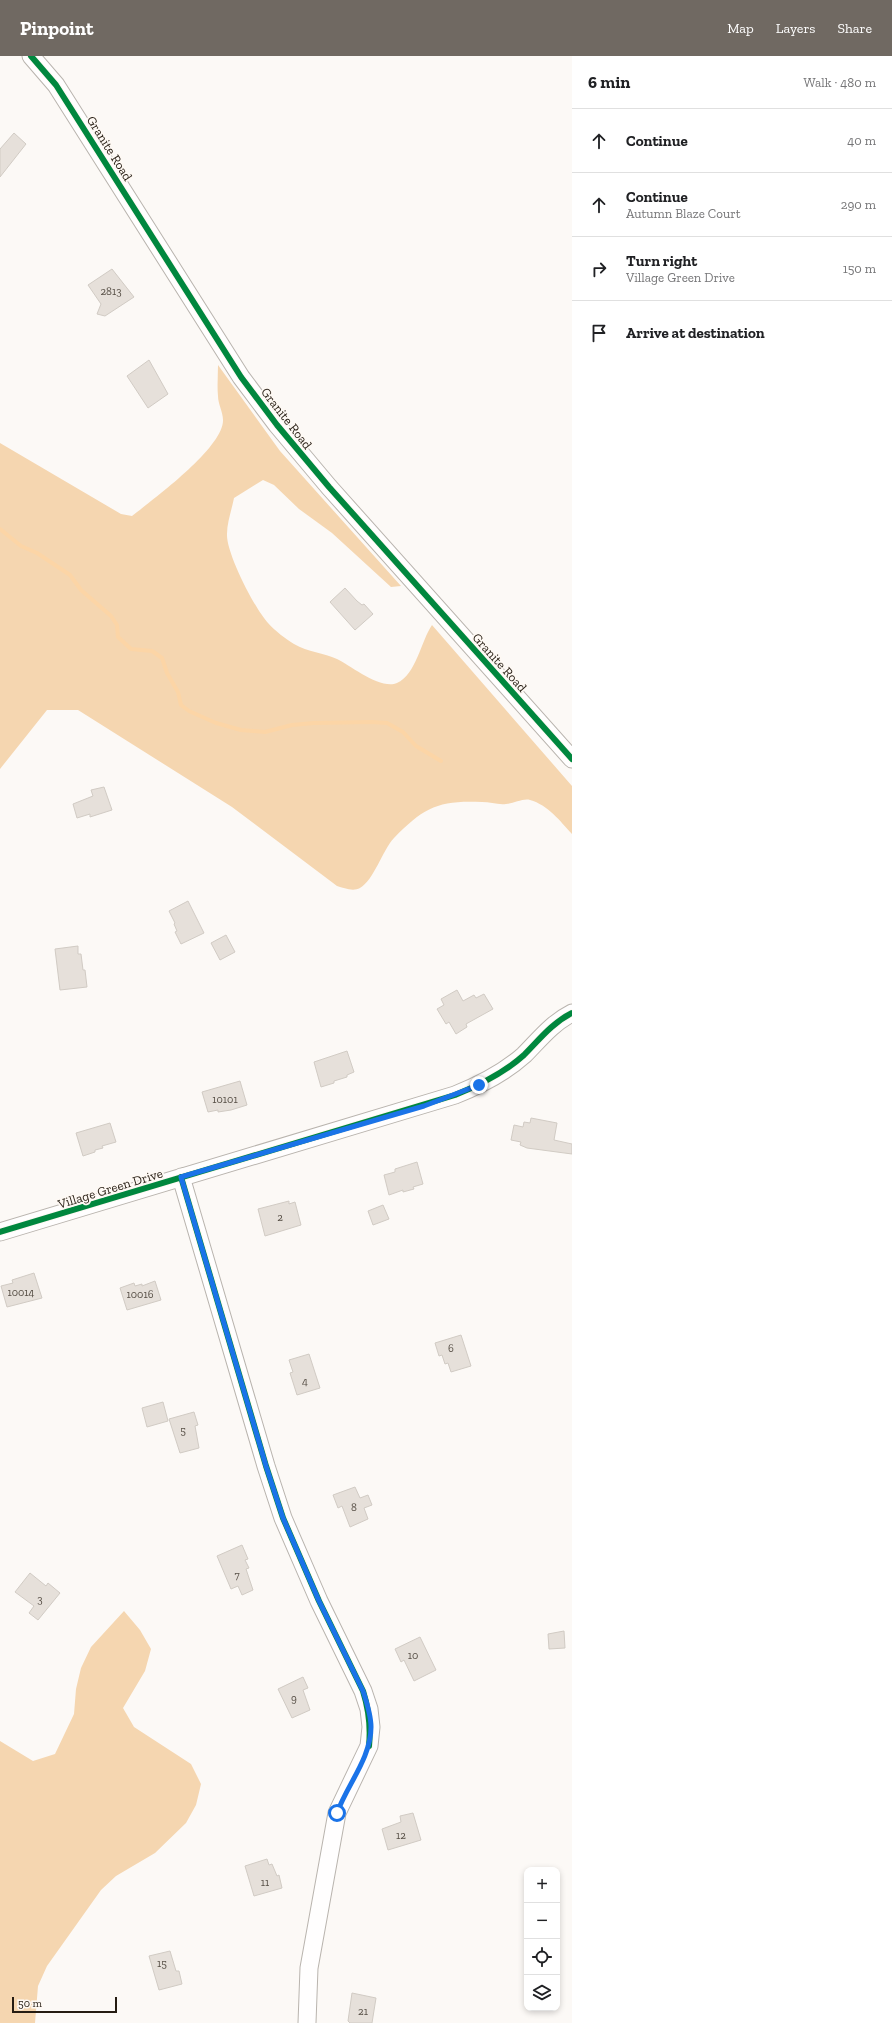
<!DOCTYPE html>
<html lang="en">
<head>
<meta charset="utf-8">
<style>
	body { margin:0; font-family:"Zilla Slab",serif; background:#f6f6f6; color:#202124 }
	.controls { position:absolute; right:12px; bottom:12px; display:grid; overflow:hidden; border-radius:8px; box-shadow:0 2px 6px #0003 }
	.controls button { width:36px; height:36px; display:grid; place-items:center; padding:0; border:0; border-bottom:1px solid #e0e0e0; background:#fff; color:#202124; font:20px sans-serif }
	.scale { position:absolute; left:12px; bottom:10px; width:105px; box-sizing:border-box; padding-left:4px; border:2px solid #251c12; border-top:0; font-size:11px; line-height:14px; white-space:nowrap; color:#251c12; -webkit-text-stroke:3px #fef9f4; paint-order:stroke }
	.stop { position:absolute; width:12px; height:12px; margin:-9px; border:3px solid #1a73e8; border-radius:50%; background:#fff }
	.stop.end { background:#1a73e8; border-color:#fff; box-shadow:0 1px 4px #0008 }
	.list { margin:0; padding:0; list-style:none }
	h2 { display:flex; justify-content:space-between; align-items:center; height:52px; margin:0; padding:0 16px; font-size:17px }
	h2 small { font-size:13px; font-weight:400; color:#757577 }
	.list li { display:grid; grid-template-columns:26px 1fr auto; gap:12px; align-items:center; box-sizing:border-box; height:64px; padding:0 16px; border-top:1px solid #e0e0e0 }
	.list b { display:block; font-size:15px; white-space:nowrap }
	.list p { margin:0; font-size:13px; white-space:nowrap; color:#757577 }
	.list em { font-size:13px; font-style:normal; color:#757577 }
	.icon { flex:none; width:22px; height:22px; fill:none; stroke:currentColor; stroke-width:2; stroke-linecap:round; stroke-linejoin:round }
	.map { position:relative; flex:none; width:572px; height:1967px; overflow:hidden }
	header { display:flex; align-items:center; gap:24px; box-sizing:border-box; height:56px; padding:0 20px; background:#706962; color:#fff }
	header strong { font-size:19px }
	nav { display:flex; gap:22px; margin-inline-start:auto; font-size:14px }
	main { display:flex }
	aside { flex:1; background:#fff }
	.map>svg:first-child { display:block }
</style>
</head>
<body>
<header>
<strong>Pinpoint</strong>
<nav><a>Map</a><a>Layers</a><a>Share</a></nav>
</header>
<main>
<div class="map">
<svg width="572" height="1967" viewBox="0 0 572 1967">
	<rect width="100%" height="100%" fill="#fcf9f6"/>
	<path fill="#f5d6b0" d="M 218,309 L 280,395 L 401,530 L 391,531 L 332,477 L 299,453 L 274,429 L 263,424 L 234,442 C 232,453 227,466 227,478 C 226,497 255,553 268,567 C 275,575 286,583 294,588 C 308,596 324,597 337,603 C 351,610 381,634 397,627 C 416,619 421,585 432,569 L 572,730 L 572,778 C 560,765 548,749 530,744 C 523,742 513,748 506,748 C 498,749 490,746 482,746 C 439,744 424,751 394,782 C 382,795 374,824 360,832 C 353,836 344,832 337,830 L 232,751 L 78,654 L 47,654 L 0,713 L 0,387 L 121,458 L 132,460 C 154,443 224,391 223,364 C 223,356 218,348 218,340 C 217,330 218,319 218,309 Z
		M 124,1555 L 140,1574 L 151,1593 L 145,1615 L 123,1652 L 134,1671 L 191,1708 L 201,1728 L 196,1749 L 186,1767 L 155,1797 L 116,1820 L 101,1834 L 47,1910 L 38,1930 L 35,1967 L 0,1967 L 0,1685 L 33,1705 L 55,1698 L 74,1658 L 76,1633 L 81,1612 L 91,1591 Z"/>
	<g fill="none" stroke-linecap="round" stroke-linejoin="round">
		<path stroke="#fcd5a6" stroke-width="4" d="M 0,473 L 21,490 L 37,497 L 70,519 L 81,534 L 111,560 L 117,569 L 118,581 L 131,593 L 152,595 L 162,602 L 167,617 L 178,636 L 181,649 L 189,655 L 216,667 L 241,674 L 265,676 L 292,669 L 314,667 L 371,666 L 387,667 L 403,676 L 416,690 L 441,705"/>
	</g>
	<path fill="#e6e0da" stroke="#d1cbc4" d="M 14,77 L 26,88 L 0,121 L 0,93 Z
		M 112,213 L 134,241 L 105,260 L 97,258 L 101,248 L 88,229 Z
		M 149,304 L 168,338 L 148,352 L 127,320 Z
		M 345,532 L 357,545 L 362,549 L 364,548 L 373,558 L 355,574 L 330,546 Z
		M 104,731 L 112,754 L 90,761 L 90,758 L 77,762 L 73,748 L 93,740 L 91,734 Z
		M 188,845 L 204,877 L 181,888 L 175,876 L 177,875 L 174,868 L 175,867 L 169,855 Z
		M 226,879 L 235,896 L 220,904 L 211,887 Z
		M 78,890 L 78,898 L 81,898 L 83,914 L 85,914 L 87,931 L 60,934 L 55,893 Z
		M 457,934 L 463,945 L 474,939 L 476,942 L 484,938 L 493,953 L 466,968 L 467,971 L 456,978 L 449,966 L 446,968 L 437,953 L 444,949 L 441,943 Z
		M 347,995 L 354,1016 L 347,1019 L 347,1021 L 334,1025 L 334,1027 L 321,1031 L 314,1006 Z
		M 240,1025 L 247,1049 L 231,1054 L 218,1056 L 218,1054 L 208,1056 L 202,1036 Z
		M 531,1062 L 557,1067 L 554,1084 L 572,1088 L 572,1098 L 527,1092 L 520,1089 L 521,1086 L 511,1084 L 514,1069 L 523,1071 L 524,1066 L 530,1067 Z
		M 110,1067 L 116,1086 L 102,1090 L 103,1092 L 95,1094 L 95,1096 L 83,1100 L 76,1077 Z
		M 417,1106 L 423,1128 L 413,1131 L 414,1133 L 403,1136 L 403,1134 L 389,1139 L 384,1119 L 395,1116 L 395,1113 Z
		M 289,1145 L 289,1148 L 295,1146 L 301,1169 L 265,1180 L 258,1153 Z
		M 383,1149 L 389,1163 L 373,1169 L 368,1155 Z
		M 34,1217 L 42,1242 L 7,1251 L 1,1230 L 13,1227 L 12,1224 Z
		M 155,1225 L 161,1244 L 127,1254 L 120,1232 L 134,1227 L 135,1230 L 142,1228 L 142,1230 Z
		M 461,1279 L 471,1310 L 451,1316 L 448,1307 L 445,1308 L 442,1299 L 439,1300 L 435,1287 Z
		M 309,1298 L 320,1332 L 297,1339 L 290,1317 L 293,1316 L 289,1304 Z
		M 163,1346 L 168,1365 L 147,1371 L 142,1352 Z
		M 194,1356 L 198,1369 L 195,1370 L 199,1392 L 180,1397 L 169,1363 Z
		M 355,1431 L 360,1442 L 368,1439 L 372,1449 L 364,1452 L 368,1463 L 350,1471 L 342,1450 L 338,1452 L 333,1439 Z
		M 242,1489 L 248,1503 L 245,1504 L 249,1512 L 246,1513 L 253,1534 L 242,1539 L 238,1530 L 231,1533 L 217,1500 Z
		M 30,1517 L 46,1530 L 48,1527 L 60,1537 L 38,1564 L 29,1557 L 34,1550 L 15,1536 Z
		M 564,1575 L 565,1592 L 549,1593 L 548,1578 Z
		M 420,1581 L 436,1614 L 414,1625 L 404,1604 L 401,1606 L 395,1593 Z
		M 303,1621 L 308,1632 L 303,1634 L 310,1654 L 292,1662 L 278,1633 Z
		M 413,1757 L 421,1784 L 388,1794 L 382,1773 L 401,1766 L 400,1760 Z
		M 267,1803 L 269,1809 L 272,1808 L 277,1820 L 279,1819 L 282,1832 L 254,1840 L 245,1810 Z
		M 170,1895 L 176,1915 L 179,1915 L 182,1928 L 159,1934 L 149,1900 Z
		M 352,1937 L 376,1942 L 372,1967 L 350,1967 L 348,1965 Z"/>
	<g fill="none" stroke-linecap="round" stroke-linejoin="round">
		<g stroke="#b9b4ae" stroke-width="19">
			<path id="minor" d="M 31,0 L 56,29 L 241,321 L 277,369 L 329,431 L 572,703
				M 181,1121 L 266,1410 L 283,1462 L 319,1545 L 363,1635 L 369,1653 L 371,1671 L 369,1690 L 337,1757 L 309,1912 L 307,1967
				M 0,1176 L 455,1039 C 480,1029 504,1017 524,999 C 539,984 552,967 572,957"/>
		</g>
		<use href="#minor" stroke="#fffefe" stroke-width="17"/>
		<g stroke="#fef9f4" stroke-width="8">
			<path id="cycleway" d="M 31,0 L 56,29 L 241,321 L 277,369 L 329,431 L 572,703
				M 181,1121 L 266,1410 L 283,1462 L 319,1545 L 363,1635 C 369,1654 371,1670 369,1690
				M 0,1176 L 455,1039 C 480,1029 504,1017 524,999 C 539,984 552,967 572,957"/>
		</g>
		<use href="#cycleway" stroke="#00873e" stroke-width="6"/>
	</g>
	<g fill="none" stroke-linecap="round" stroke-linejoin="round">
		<path stroke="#1a73e8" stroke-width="5" d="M 337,1757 C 347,1729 371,1702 371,1671 C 371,1659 367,1647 363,1635 L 319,1545 L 283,1462 L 266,1410 L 181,1121 L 424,1050 L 479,1029"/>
	</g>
	<g text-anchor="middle" stroke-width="3.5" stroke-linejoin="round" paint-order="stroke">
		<g font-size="11" fill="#574f46">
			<text x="111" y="239">2813</text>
			<text x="225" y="1047">10101</text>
			<text x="280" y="1165">2</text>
			<text x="21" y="1240">10014</text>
			<text x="140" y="1242">10016</text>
			<text x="451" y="1296">6</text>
			<text x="305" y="1329">4</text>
			<text x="183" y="1378">5</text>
			<text x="354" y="1455">8</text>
			<text x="237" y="1523">7</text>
			<text x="40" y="1547">3</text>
			<text x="413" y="1603">10</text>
			<text x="294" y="1646">9</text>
			<text x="401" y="1783">12</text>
			<text x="265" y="1830">11</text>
			<text x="162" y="1911">15</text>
			<text x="363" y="1959">21</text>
		</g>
		<g font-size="13" fill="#251c12" stroke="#fef9f4">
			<text transform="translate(110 92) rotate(58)" y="5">Granite Road</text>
			<text transform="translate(287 362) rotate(52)" y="5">Granite Road</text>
			<text transform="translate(500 606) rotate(48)" y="5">Granite Road</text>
			<text transform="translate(110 1132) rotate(-17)" y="5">Village Green Drive</text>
		</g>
	</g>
</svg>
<div class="controls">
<button>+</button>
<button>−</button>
<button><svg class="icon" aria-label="locate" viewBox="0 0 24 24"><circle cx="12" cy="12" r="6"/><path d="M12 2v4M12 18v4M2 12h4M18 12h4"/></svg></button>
<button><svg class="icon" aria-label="layers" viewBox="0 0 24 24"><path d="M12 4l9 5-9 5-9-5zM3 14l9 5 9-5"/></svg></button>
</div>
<div class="scale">50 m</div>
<div class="stop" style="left:337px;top:1757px"></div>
<div class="stop end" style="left:479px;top:1029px"></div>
</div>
<aside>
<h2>6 min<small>Walk · 480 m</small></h2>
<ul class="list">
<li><svg class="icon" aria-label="ahead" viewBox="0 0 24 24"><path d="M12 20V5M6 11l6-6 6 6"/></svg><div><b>Continue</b></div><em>40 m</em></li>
<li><svg class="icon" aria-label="ahead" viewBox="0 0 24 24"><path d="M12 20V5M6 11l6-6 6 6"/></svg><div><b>Continue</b><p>Autumn Blaze Court</p></div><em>290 m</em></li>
<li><svg class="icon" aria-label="right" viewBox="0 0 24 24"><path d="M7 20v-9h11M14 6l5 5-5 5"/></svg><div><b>Turn right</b><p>Village Green Drive</p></div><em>150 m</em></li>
<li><svg class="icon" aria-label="arrive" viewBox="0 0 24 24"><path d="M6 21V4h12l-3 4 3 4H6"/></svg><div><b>Arrive at destination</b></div></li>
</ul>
</aside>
</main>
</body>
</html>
